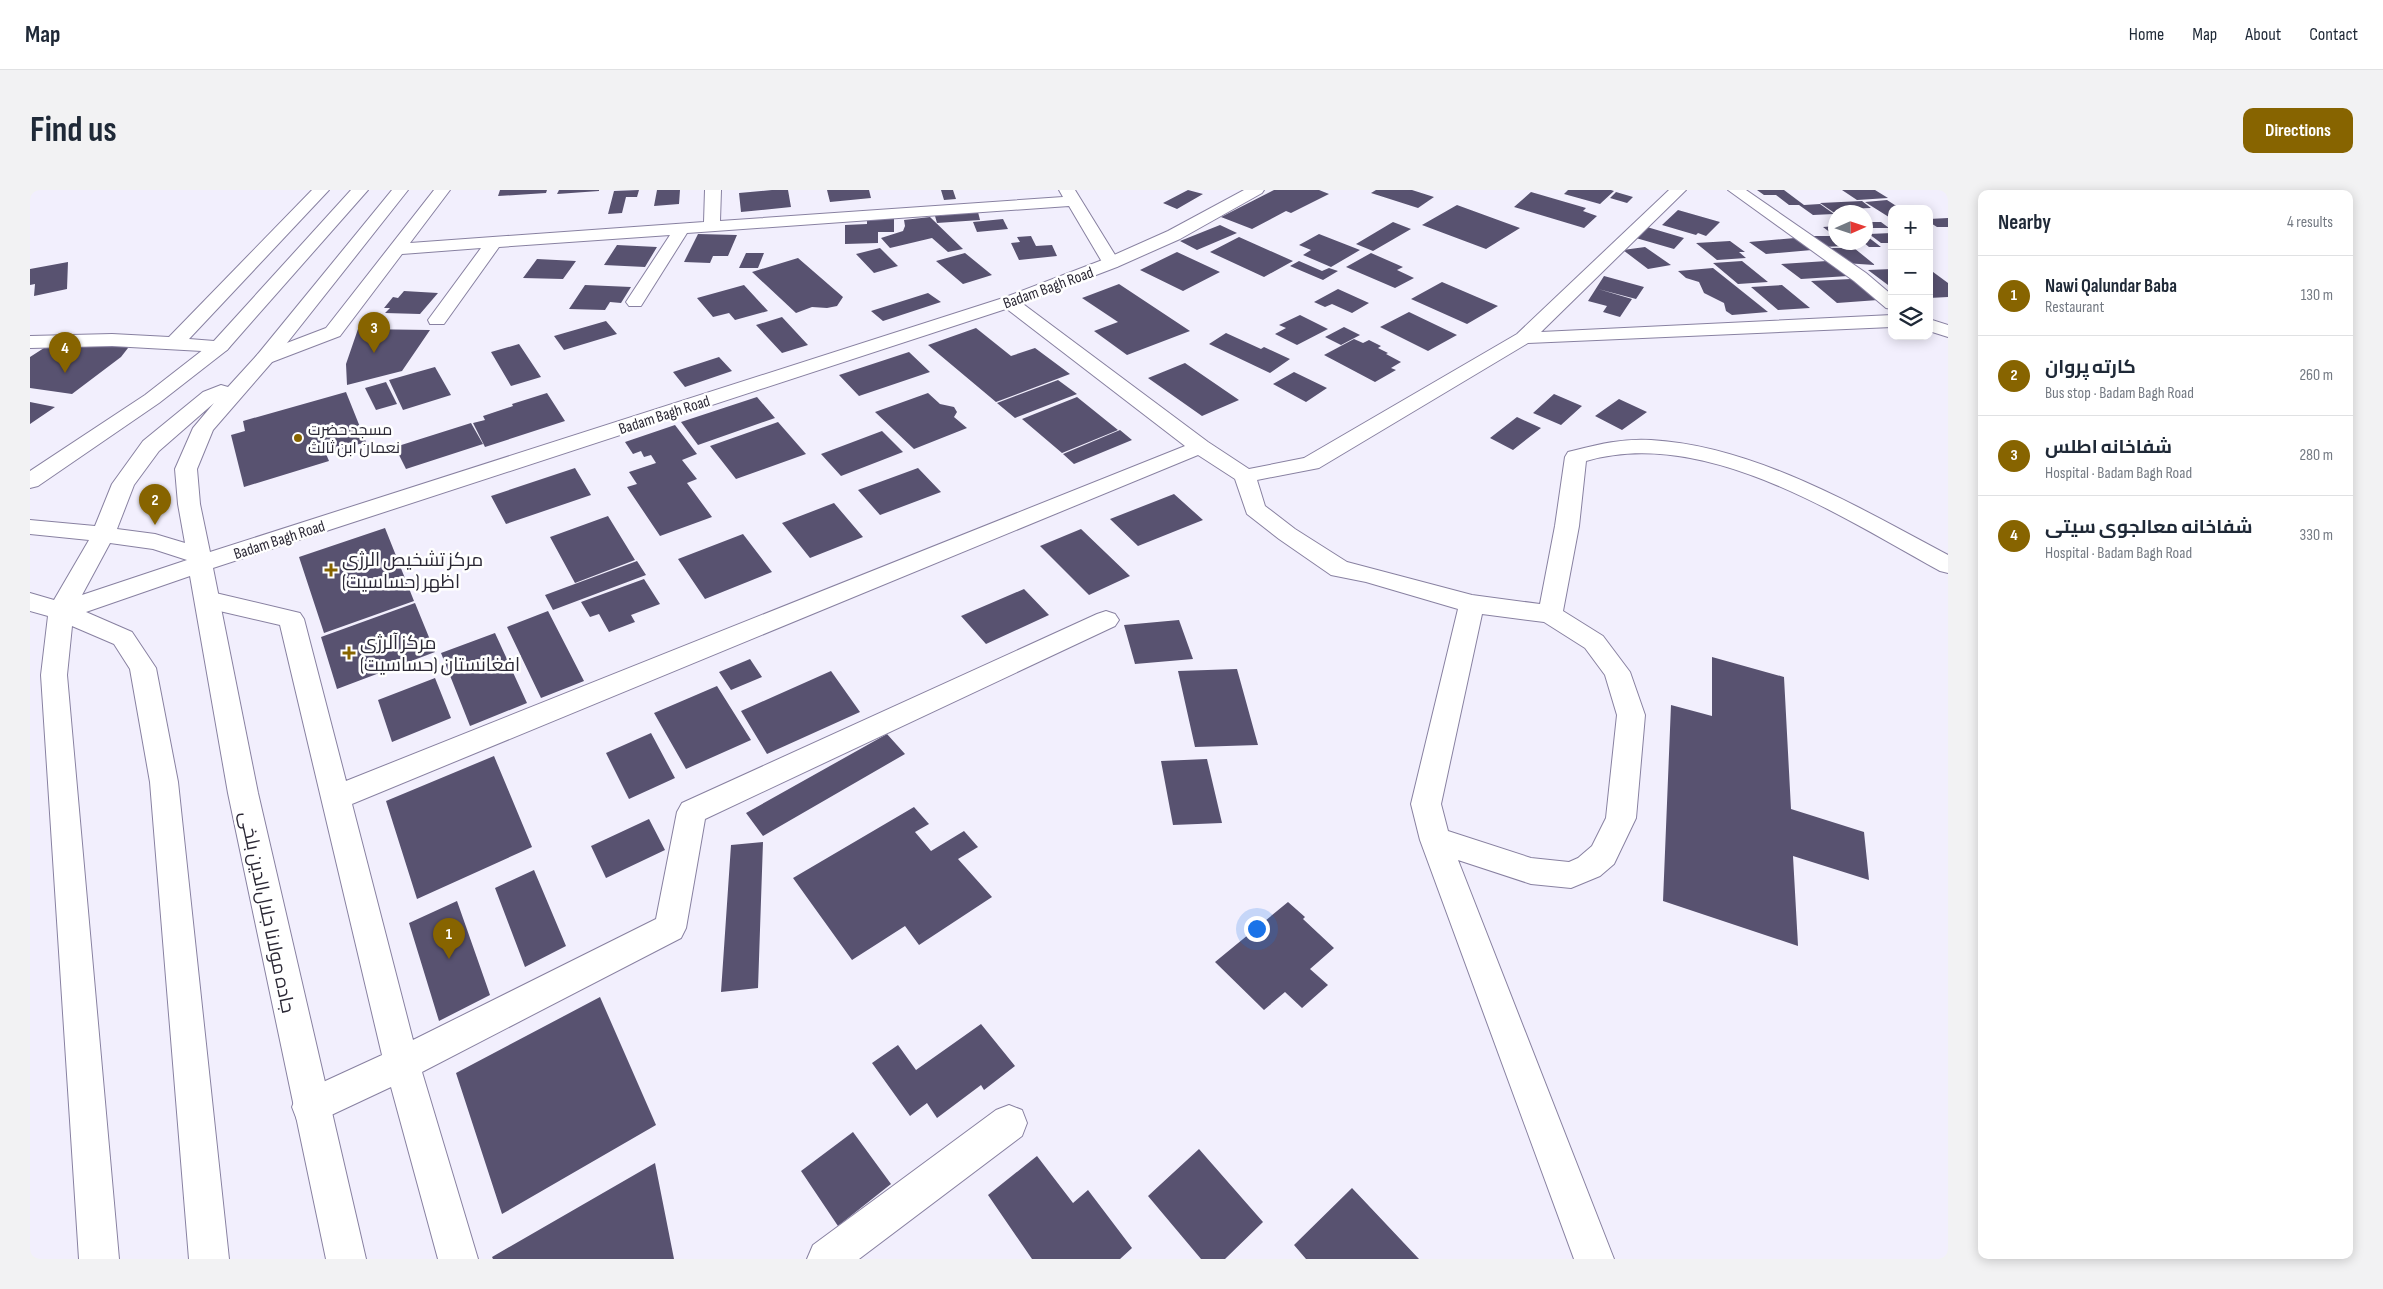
<!DOCTYPE html>
<html lang="en">
<head>
<meta charset="utf-8">
<style>
	body { margin:0; font-family:"Sofia Sans Condensed",Cairo,sans-serif; background:#f2f2f3; color:#1f2937 }
	.controls { position:absolute; right:15px; top:15px; display:grid; overflow:hidden; border-radius:10px; box-shadow:0 2px 12px #0003 }
	.controls button { width:45px; height:45px; display:grid; place-items:center; padding:0; border:0; border-bottom:1px solid #e0e1e3; background:#fff; color:#1f2937; font:25px sans-serif }
	.compass { position:absolute; left:1798px; top:15px; width:45px; height:45px; border-radius:50%; background:#fff; box-shadow:0 2px 12px #0003; rotate:87deg }
	.you { position:absolute; left:1226px; top:738px; width:18px; height:18px; margin:-12px; border:4px solid #fff; border-radius:50%; background:#1a73e8; box-shadow:0 0 0 8px #1a73e833 }
	.badge { display:grid; place-items:center; width:32px; height:32px; border-radius:50%; background:#876400; color:#fff; font-size:16px; font-weight:700 }
	.pin { position:absolute; translate:-50% -41px; filter:drop-shadow(0 1px 2px #0008) }
	.pin::after { content:''; position:absolute; top:26px; width:18px; height:15px; background:inherit; clip-path:polygon(0 0,100% 0,50% 100%) }
	.list { margin:0; padding:0; list-style:none }
	h2 { display:flex; justify-content:space-between; align-items:center; height:65px; margin:0; padding:0 20px; font-size:21px }
	h2 small { font-size:16px; font-weight:400; color:#747a83 }
	.list li { display:grid; grid-template-columns:32px 1fr auto; gap:15px; align-items:center; box-sizing:border-box; height:80px; padding:0 20px; border-top:1px solid #e0e1e3 }
	.list b { display:block; font-size:19px; white-space:nowrap }
	.list p { margin:0; font-size:16px; white-space:nowrap; color:#747a83 }
	.list em { font-size:16px; font-style:normal; color:#747a83 }
	.icon { flex:none; width:28px; height:28px; fill:none; stroke:currentColor; stroke-width:2; stroke-linecap:round; stroke-linejoin:round }
	.map { position:relative; flex:none; width:1918px; height:1069px; overflow:hidden; border-radius:10px }
	header { display:flex; align-items:center; gap:30px; box-sizing:border-box; height:70px; padding:0 25px; background:#fff; border-bottom:1px solid #e0e1e3 }
	header strong { font-size:24px }
	nav { display:flex; gap:28px; margin-inline-start:auto; font-size:18px }
	.intro { display:flex; align-items:center; justify-content:space-between; box-sizing:border-box; height:120px; padding:0 30px }
	h1 { margin:0; font-size:35px }
	.button { padding:12px 22px; border-radius:10px; background:#876400; color:#fff; font-size:18px; font-weight:700 }
	main { display:flex; gap:30px; padding:0 30px }
	aside { flex:1; background:#fff; border-radius:10px; box-shadow:0 2px 12px #0003 }
	.map>svg:first-child { display:block }
</style>
</head>
<body>
<header>
<strong>Map</strong>
<nav><a>Home</a><a>Map</a><a>About</a><a>Contact</a></nav>
</header>
<div class="intro"><h1>Find us</h1><a class="button">Directions</a></div>
<main>
<div class="map">
<svg width="1918" height="1069" viewBox="0 0 1918 1069">
	<rect width="100%" height="100%" fill="#f2effd"/>
	<path fill="#585270" d="M 470,0 L 517,0 L 516,3 L 468,6 Z
		M 529,0 L 569,0 L 569,1 L 527,4 Z
		M 609,0 L 607,7 L 596,7 L 592,23 L 578,24 L 584,1 Z
		M 627,0 L 650,0 L 649,14 L 624,16 Z
		M 742,0 L 758,0 L 761,17 L 711,22 L 709,3 Z
		M 797,0 L 839,0 L 841,8 L 800,12 Z
		M 911,0 L 923,0 L 926,9 L 914,10 Z
		M 1158,0 L 1173,4 L 1147,19 L 1133,13 Z
		M 1244,0 L 1289,0 L 1299,4 L 1261,23 L 1256,21 L 1222,39 L 1191,27 Z
		M 1346,0 L 1382,0 L 1404,7 L 1388,18 L 1341,3 Z
		M 1538,0 L 1581,0 L 1584,1 L 1570,14 L 1534,4 Z
		M 1727,0 L 1754,0 L 1774,15 L 1790,14 L 1804,24 L 1783,25 L 1769,15 L 1759,15 L 1746,5 L 1734,5 Z
		M 1812,0 L 1845,0 L 1858,8 L 1827,10 Z
		M 1501,2 L 1556,18 L 1553,21 L 1567,26 L 1554,38 L 1484,17 Z
		M 1586,2 L 1603,7 L 1597,13 L 1580,8 Z
		M 1857,10 L 1871,19 L 1862,19 L 1862,29 L 1835,12 Z
		M 1832,11 L 1841,18 L 1812,19 L 1817,22 L 1806,22 L 1806,24 L 1790,13 Z
		M 1427,15 L 1490,38 L 1456,59 L 1392,35 Z
		M 1648,20 L 1690,32 L 1676,46 L 1668,43 L 1666,45 L 1632,35 Z
		M 948,22 L 950,30 L 907,33 L 905,26 Z
		M 864,27 L 864,42 L 848,42 L 848,53 L 815,54 L 815,35 L 837,34 L 837,28 Z
		M 900,27 L 933,59 L 918,62 L 902,48 L 860,58 L 851,48 L 873,41 L 875,36 L 874,30 Z
		M 1918,28 L 1918,37 L 1907,37 L 1899,32 L 1899,29 Z
		M 973,29 L 978,39 L 947,42 L 943,32 Z
		M 1363,32 L 1381,39 L 1343,61 L 1326,54 Z
		M 1836,32 L 1851,32 L 1859,38 L 1839,38 L 1836,36 Z
		M 1190,35 L 1207,43 L 1167,60 L 1150,51 Z
		M 1806,36 L 1806,47 L 1793,37 Z
		M 1617,37 L 1654,48 L 1644,59 L 1606,48 Z
		M 1862,43 L 1862,53 L 1851,53 L 1839,44 Z
		M 668,44 L 707,45 L 698,66 L 683,66 L 680,73 L 654,72 Z
		M 1289,44 L 1330,60 L 1301,77 L 1273,65 L 1281,60 L 1269,55 Z
		M 1001,46 L 1006,56 L 1022,55 L 1027,66 L 989,70 L 981,53 L 990,52 L 987,47 Z
		M 1780,46 L 1801,46 L 1806,49 L 1806,52 L 1814,56 L 1792,57 Z
		M 1209,47 L 1263,71 L 1234,87 L 1180,62 Z
		M 1836,47 L 1838,47 L 1851,57 L 1839,57 L 1833,52 L 1836,52 Z
		M 1765,48 L 1782,60 L 1736,64 L 1719,52 Z
		M 1700,51 L 1715,62 L 1709,62 L 1716,68 L 1687,70 L 1666,53 Z
		M 587,55 L 627,57 L 615,77 L 574,75 Z
		M 1615,57 L 1641,75 L 1618,79 L 1593,60 Z
		M 850,58 L 868,76 L 844,83 L 826,64 Z
		M 1796,58 L 1824,58 L 1845,75 L 1814,73 Z
		M 1147,62 L 1190,82 L 1153,101 L 1110,80 Z
		M 716,63 L 734,63 L 728,78 L 709,78 Z
		M 935,63 L 962,85 L 933,94 L 906,71 Z
		M 1341,63 L 1373,77 L 1367,80 L 1384,88 L 1365,98 L 1316,77 Z
		M 768,68 L 813,107 L 807,116 L 797,118 L 782,117 L 766,123 L 722,82 Z
		M 507,69 L 546,71 L 533,89 L 493,88 Z
		M 1269,71 L 1292,81 L 1299,78 L 1308,81 L 1293,90 L 1260,76 Z
		M 1712,71 L 1738,92 L 1708,94 L 1683,73 Z
		M 1797,71 L 1818,86 L 1771,89 L 1751,74 Z
		M 38,72 L 37,99 L 4,106 L 5,94 L 0,95 L 0,79 Z
		M 1683,78 L 1738,122 L 1702,125 L 1696,121 L 1694,113 L 1674,103 L 1669,92 L 1656,88 L 1648,81 Z
		M 1862,79 L 1862,98 L 1838,80 Z
		M 1899,79 L 1918,93 L 1918,107 L 1899,108 Z
		M 1574,86 L 1614,97 L 1606,109 L 1568,99 L 1602,109 L 1590,127 L 1573,122 L 1577,116 L 1558,111 Z
		M 1821,89 L 1848,110 L 1807,113 L 1781,91 Z
		M 1412,92 L 1468,116 L 1437,134 L 1381,109 Z
		M 1089,94 L 1160,141 L 1097,165 L 1064,141 L 1088,132 L 1052,108 Z
		M 555,95 L 601,97 L 591,113 L 580,112 L 575,120 L 539,119 Z
		M 714,95 L 738,121 L 705,130 L 699,123 L 683,127 L 667,108 Z
		M 1752,95 L 1780,118 L 1748,120 L 1721,97 Z
		M 1308,99 L 1339,113 L 1322,123 L 1302,114 L 1295,117 L 1284,112 Z
		M 374,101 L 408,103 L 390,124 L 355,123 L 360,118 L 354,118 L 363,107 L 368,108 Z
		M 898,103 L 911,112 L 853,131 L 841,121 Z
		M 1379,122 L 1427,145 L 1398,161 L 1350,137 Z
		M 1270,125 L 1298,139 L 1267,155 L 1245,144 L 1256,138 L 1249,135 Z
		M 752,127 L 778,155 L 752,163 L 726,135 Z
		M 576,131 L 587,144 L 534,160 L 524,146 Z
		M 1314,137 L 1330,145 L 1311,155 L 1295,147 Z
		M 946,138 L 981,166 L 1005,158 L 1040,184 L 966,212 L 898,155 Z
		M 328,139 L 400,140 L 372,181 L 317,195 L 316,174 Z
		M 1196,143 L 1231,159 L 1234,157 L 1260,169 L 1240,183 L 1179,154 Z
		M 1324,149 L 1333,153 L 1339,150 L 1351,156 L 1348,158 L 1358,163 L 1356,164 L 1371,172 L 1361,178 L 1366,180 L 1345,192 L 1294,165 Z
		M 96,154 L 98,158 L 91,167 L 42,204 L 0,198 L 0,167 L 14,158 Z
		M 489,154 L 511,187 L 481,196 L 461,162 Z
		M 879,162 L 900,182 L 829,206 L 809,185 Z
		M 689,167 L 702,181 L 655,197 L 643,182 Z
		M 1155,173 L 1209,210 L 1172,226 L 1118,188 Z
		M 405,177 L 421,205 L 373,220 L 359,190 Z
		M 1264,182 L 1297,198 L 1276,212 L 1243,194 Z
		M 1028,190 L 1047,204 L 985,228 L 967,213 Z
		M 356,192 L 367,214 L 346,220 L 335,198 Z
		M 316,202 L 336,252 L 296,264 L 299,271 L 214,297 L 201,245 L 215,241 L 213,231 Z
		M 517,203 L 535,231 L 455,257 L 443,233 L 455,230 L 453,226 L 483,216 L 482,214 Z
		M 898,203 L 910,214 L 924,217 L 927,222 L 924,227 L 937,238 L 884,259 L 845,222 Z
		M 1524,204 L 1552,216 L 1531,235 L 1503,223 Z
		M 727,207 L 745,228 L 668,255 L 651,232 Z
		M 1047,207 L 1088,240 L 1032,263 L 992,229 Z
		M 1589,209 L 1617,222 L 1592,240 L 1565,226 Z
		M 0,212 L 25,217 L 0,234 Z
		M 1487,227 L 1511,238 L 1483,260 L 1460,248 Z
		M 748,232 L 776,264 L 706,289 L 680,256 Z
		M 441,233 L 453,254 L 376,279 L 365,257 Z
		M 645,235 L 667,264 L 652,270 L 667,289 L 657,293 L 682,327 L 630,346 L 597,297 L 607,294 L 599,282 L 626,273 L 621,265 L 614,267 L 611,261 L 603,264 L 595,252 Z
		M 1090,240 L 1102,250 L 1044,274 L 1033,264 Z
		M 852,241 L 873,262 L 811,286 L 791,264 Z
		M 545,278 L 561,305 L 476,334 L 461,306 Z
		M 888,278 L 911,302 L 850,325 L 828,300 Z
		M 1144,304 L 1173,330 L 1108,356 L 1080,329 Z
		M 804,313 L 833,347 L 780,368 L 752,333 Z
		M 578,326 L 605,370 L 545,393 L 520,347 Z
		M 355,338 L 384,411 L 294,443 L 269,367 Z
		M 1051,339 L 1100,386 L 1059,405 L 1010,356 Z
		M 713,344 L 742,382 L 675,409 L 648,369 Z
		M 607,371 L 616,385 L 523,420 L 515,405 Z
		M 614,389 L 630,414 L 601,425 L 605,432 L 579,442 L 569,424 L 560,427 L 551,412 Z
		M 994,399 L 1019,425 L 956,454 L 931,426 Z
		M 385,413 L 405,462 L 307,499 L 291,447 Z
		M 518,421 L 554,491 L 511,508 L 477,437 Z
		M 1149,430 L 1163,469 L 1105,474 L 1094,435 Z
		M 465,443 L 497,513 L 440,536 L 411,463 Z
		M 1682,467 L 1754,487 L 1761,619 L 1834,642 L 1839,690 L 1763,666 L 1768,756 L 1633,711 L 1641,515 L 1682,526 Z
		M 720,469 L 732,487 L 701,500 L 689,482 Z
		M 1207,479 L 1228,555 L 1165,557 L 1148,481 Z
		M 801,481 L 830,522 L 737,564 L 711,521 Z
		M 405,488 L 421,528 L 362,552 L 348,510 Z
		M 687,496 L 721,550 L 656,579 L 624,523 Z
		M 621,543 L 645,588 L 599,609 L 576,563 Z
		M 857,544 L 875,564 L 733,646 L 716,623 Z
		M 464,566 L 502,657 L 387,709 L 356,611 Z
		M 1177,569 L 1192,633 L 1143,635 L 1131,571 Z
		M 884,617 L 899,634 L 885,642 L 901,661 L 934,641 L 948,657 L 928,669 L 962,707 L 889,755 L 875,736 L 822,770 L 763,688 Z
		M 619,629 L 635,660 L 576,688 L 561,656 Z
		M 733,652 L 728,798 L 691,802 L 701,655 Z
		M 504,680 L 536,756 L 495,777 L 465,698 Z
		M 427,711 L 460,805 L 409,831 L 379,733 Z
		M 1258,712 L 1275,727 L 1273,729 L 1304,758 L 1280,779 L 1298,795 L 1272,818 L 1255,802 L 1234,820 L 1185,772 Z
		M 570,807 L 626,935 L 472,1024 L 426,883 Z
		M 951,834 L 985,876 L 954,900 L 951,895 L 907,928 L 897,913 L 880,926 L 842,873 L 868,855 L 886,880 Z
		M 823,942 L 861,994 L 808,1036 L 771,981 Z
		M 1169,959 L 1233,1032 L 1195,1069 L 1171,1069 L 1118,1006 Z
		M 1007,966 L 1043,1013 L 1058,1000 L 1102,1058 L 1090,1069 L 1002,1069 L 958,1005 Z
		M 625,973 L 644,1069 L 463,1069 L 462,1067 Z
		M 1322,998 L 1389,1069 L 1276,1069 L 1264,1055 Z"/>
	<g fill="none" stroke-linecap="round" stroke-linejoin="round">
		<g stroke="#8881a1" stroke-width="2">
			<path id="minor" d="M 282,0 L 299,0 L 159,149 L 197,152 L 200,156 L 197,160 L 190,162 L 82,156 L 0,158 L 0,146 L 82,144 L 139,147 Z
				M 404,0 L 420,0 L 380,53 L 674,32 L 675,0 L 691,0 L 690,31 L 1033,7 L 1029,0 L 1045,0 L 1090,73 L 1087,77 L 1075,77 L 1039,16 L 657,43 L 611,116 L 599,116 L 596,112 L 640,45 L 469,57 L 414,134 L 400,134 L 398,130 L 451,58 L 372,64 L 310,146 L 242,172 L 235,174 L 228,172 L 225,168 L 228,164 L 296,138 Z
				M 1639,0 L 1656,0 L 1511,142 L 1862,125 L 1862,137 L 1498,153 L 1289,278 L 1227,290 L 1235,316 L 1265,339 L 1317,372 L 1442,405 L 1510,414 L 1525,336 L 1535,267 L 1538,262 C 1566,255 1592,248 1621,250 C 1725,256 1828,317 1918,365 L 1918,383 L 1910,381 C 1810,326 1674,236 1556,271 L 1549,336 L 1533,421 L 1573,446 L 1600,482 L 1615,525 L 1606,628 L 1584,674 L 1570,686 L 1541,698 L 1501,694 L 1428,670 L 1584,1069 L 1544,1069 L 1390,650 L 1381,614 L 1428,419 L 1336,392 L 1301,385 L 1249,349 L 1217,324 L 1205,289 L 1168,265 L 322,614 L 383,850 L 626,729 L 647,622 L 652,613 L 1067,424 L 1076,421 L 1085,424 L 1089,430 L 1085,436 L 675,629 L 656,738 L 651,748 L 392,882 L 448,1069 L 408,1069 L 361,897 L 280,935 L 267,930 L 262,917 L 267,904 L 352,865 L 250,435 L 168,416 L 165,410 L 168,404 L 177,401 L 270,423 L 274,429 L 316,591 L 1155,256 L 973,116 L 970,112 L 973,108 L 985,108 L 1178,252 L 1219,279 L 1274,268 L 1487,144 ZM 1452,424 L 1514,432 L 1555,458 L 1575,485 L 1587,525 L 1576,628 L 1562,656 L 1548,668 L 1539,672 L 1501,668 L 1418,641 L 1411,614 Z
				M 1698,0 L 1716,0 L 1836,83 L 1862,105 L 1862,119 L 1856,118 L 1824,91 Z
				M 1899,129 L 1918,135 L 1918,147 L 1899,141 Z
				M 979,915 L 992,920 L 997,933 L 992,946 L 829,1069 L 777,1069 L 783,1055 L 966,920 Z"/>
		</g>
		<g stroke="#8881a1" stroke-width="2">
			<path id="major" d="M 321,0 L 338,0 L 197,160 L 129,213 L 8,296 L 0,298 L 0,281 L 115,205 L 183,152 Z
				M 362,0 L 378,0 L 242,172 L 183,240 L 167,279 L 170,314 L 180,362 L 973,108 L 1075,69 L 1138,41 L 1214,0 L 1234,0 L 1232,3 L 1150,49 L 1087,77 L 985,116 L 183,378 L 228,603 L 336,1069 L 296,1069 L 198,603 L 160,386 L 56,422 L 102,442 L 126,478 L 148,592 L 199,1069 L 159,1069 L 120,592 L 100,479 L 84,454 L 42,436 L 37,485 L 89,1069 L 49,1069 L 11,485 L 18,426 L 0,421 L 0,403 L 24,410 L 59,350 L 0,344 L 0,330 L 65,336 L 82,294 L 113,251 L 173,202 L 191,195 L 198,197 L 228,164 ZM 184,213 L 163,238 L 145,279 L 148,314 L 155,353 L 125,344 L 87,339 L 104,295 L 129,261 ZM 80,353 L 123,359 L 157,370 L 52,405 Z"/>
		</g>
		<use href="#minor" fill="#fff" fill-rule="evenodd"/>
		<use href="#major" fill="#fff" fill-rule="evenodd"/>
	</g>
	<g fill="#876400" stroke="#fff" stroke-width="2">
		<circle cx="268" cy="248" r="5"/>
		<path d="M298.5 372.5h5v5h5v5h-5v5h-5v-5h-5v-5h5z"/>
		<path d="M316.5 455.5h5v5h5v5h-5v5h-5v-5h-5v-5h5z"/>
	</g>
	<g text-anchor="middle" stroke-width="5" stroke-linejoin="round" paint-order="stroke">
		<g font-size="16" fill="#2b2835" stroke="#fff">
			<text transform="translate(1018 97) rotate(-20)" y="6">Badam Bagh Road</text>
			<text transform="translate(634 224) rotate(-18)" y="6">Badam Bagh Road</text>
			<text transform="translate(249 349) rotate(-18)" y="6">Badam Bagh Road</text>
		</g>
		<g font-size="16" fill="#2b2835" stroke="#fff" text-anchor="start">
			<text x="278" y="245">مسجد حضرت<tspan x="278" dy="18">نعمان ابن ثالث</tspan></text>
		</g>
		<g font-size="19" fill="#2b2835" stroke="#fff" text-anchor="start">
			<text x="312" y="376">مرکز تشخیص الرژی<tspan x="312" dy="22">(حساسیت) اظهر</tspan></text>
			<text x="330" y="459">مرکز آلرژی<tspan x="330" dy="22">(حساسیت) افغانستان</tspan></text>
		</g>
		<g font-size="19" fill="#2b2835" stroke="#fff">
			<text transform="translate(238 722) rotate(78)" y="7">جاده مولانا جلال‌الدین بلخی</text>
		</g>
	</g>
</svg>
<div class="controls">
<button>+</button>
<button>−</button>
<button><svg class="icon" aria-label="layers" viewBox="0 0 24 24"><path d="M12 4l9 5-9 5-9-5zM3 14l9 5 9-5"/></svg></button>
</div>
<svg class="compass" viewBox="-18 -18 36 36"><path d="M0-13l5 13h-10z" fill="#e53935"/><path d="M0 13l5-13h-10z" fill="#747a83"/></svg>
<div class="you"></div>
<div class="pin badge" style="left:419px;top:769px">1</div>
<div class="pin badge" style="left:125px;top:335px">2</div>
<div class="pin badge" style="left:344px;top:163px">3</div>
<div class="pin badge" style="left:35px;top:183px">4</div>
</div>
<aside>
<h2>Nearby<small>4 results</small></h2>
<ul class="list">
<li><span class="badge">1</span><div><b>Nawi Qalundar Baba</b><p>Restaurant</p></div><em>130 m</em></li>
<li><span class="badge">2</span><div><b>کارته پروان</b><p>Bus stop · Badam Bagh Road</p></div><em>260 m</em></li>
<li><span class="badge">3</span><div><b>شفاخانه اطلس</b><p>Hospital · Badam Bagh Road</p></div><em>280 m</em></li>
<li><span class="badge">4</span><div><b>شفاخانه معالجوی سیتی</b><p>Hospital · Badam Bagh Road</p></div><em>330 m</em></li>
</ul>
</aside>
</main>
</body>
</html>
